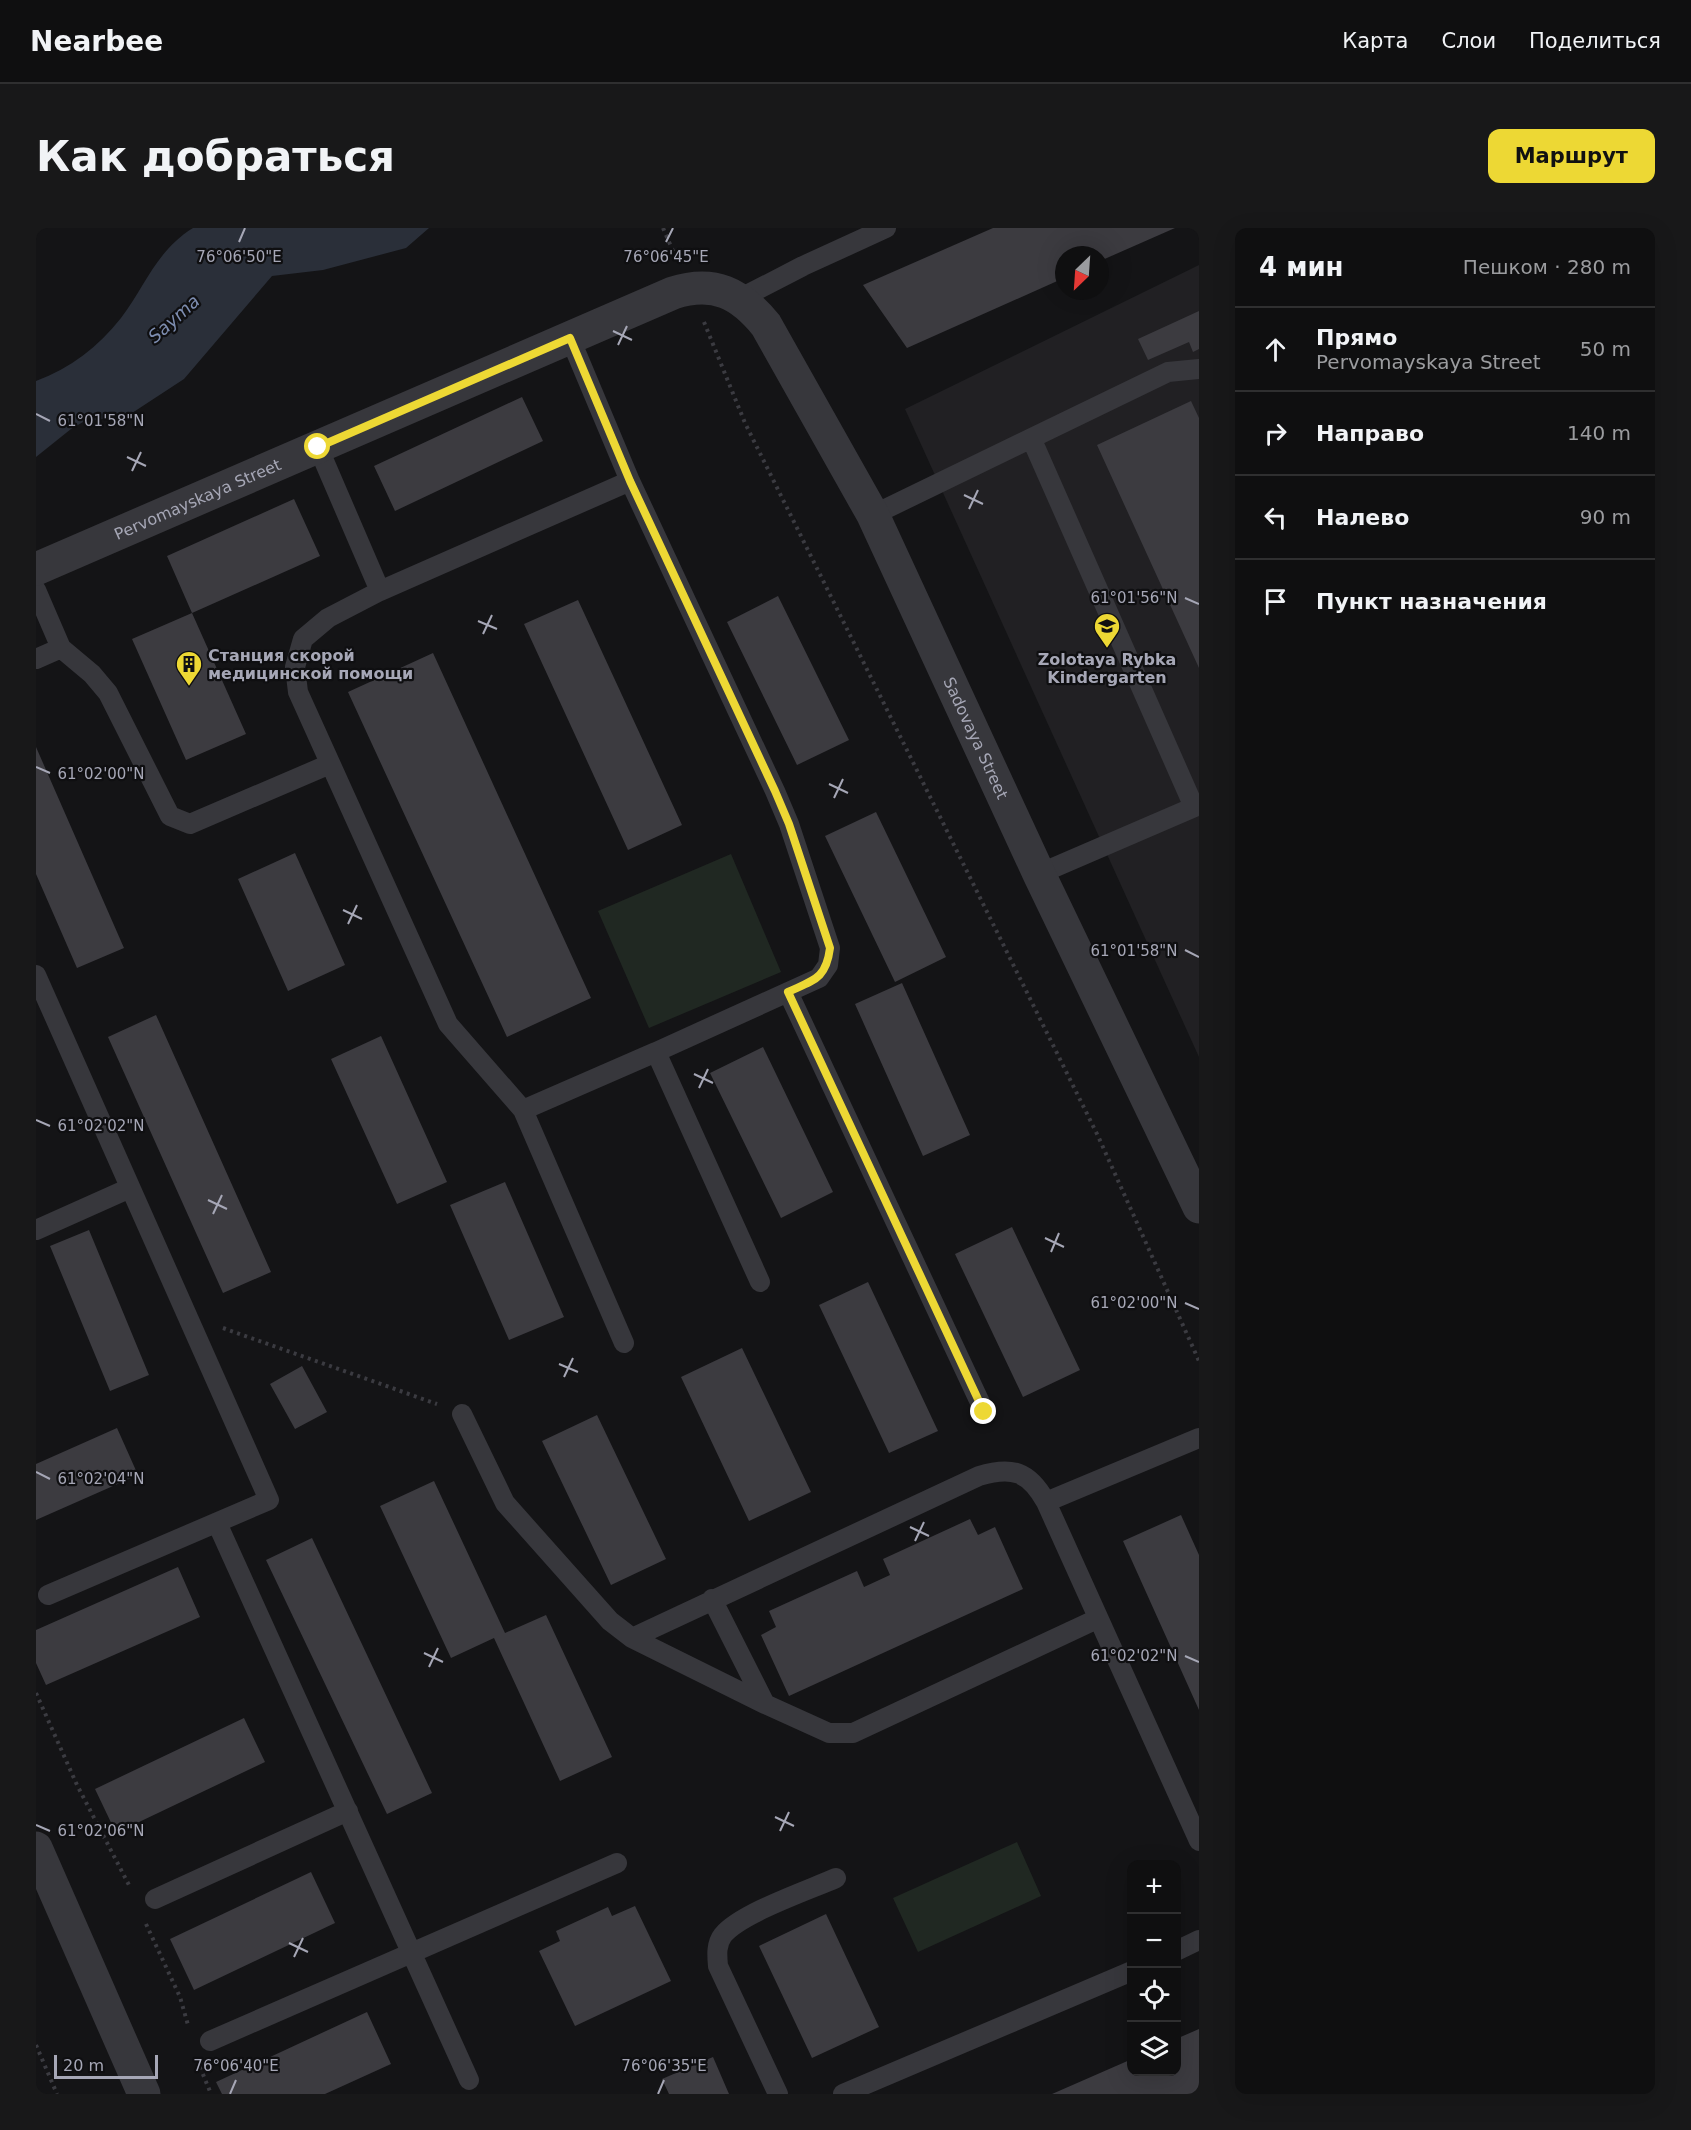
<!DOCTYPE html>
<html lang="ru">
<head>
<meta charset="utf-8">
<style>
	body { margin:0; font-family:"DejaVu Sans",sans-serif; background:#181819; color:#f1f3f6 }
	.controls { position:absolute; right:18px; bottom:18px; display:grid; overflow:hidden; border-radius:12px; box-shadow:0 6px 24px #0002 }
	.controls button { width:54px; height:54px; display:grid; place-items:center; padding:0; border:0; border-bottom:2px solid #2f2f30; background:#0f0f10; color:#f1f3f6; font:30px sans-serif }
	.compass { position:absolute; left:1019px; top:18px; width:54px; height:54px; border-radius:50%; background:#0f0f10; box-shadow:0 6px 24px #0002; rotate:205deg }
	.scale { position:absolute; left:18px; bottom:15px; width:104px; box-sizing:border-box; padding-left:6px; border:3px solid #a6a7b6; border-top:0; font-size:16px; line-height:21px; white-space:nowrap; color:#a6a7b6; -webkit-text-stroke:4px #0f0f11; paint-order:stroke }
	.stop { position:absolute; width:18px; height:18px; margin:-14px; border:4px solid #edd834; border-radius:50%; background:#fff }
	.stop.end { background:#edd834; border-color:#fff; box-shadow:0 2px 6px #0008 }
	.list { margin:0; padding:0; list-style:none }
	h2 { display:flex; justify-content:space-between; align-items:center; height:78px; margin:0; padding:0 24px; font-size:26px }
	h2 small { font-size:20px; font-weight:400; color:#9b9c9f }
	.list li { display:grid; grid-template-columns:39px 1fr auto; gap:18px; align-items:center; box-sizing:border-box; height:84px; padding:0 24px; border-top:2px solid #2f2f30 }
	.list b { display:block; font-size:22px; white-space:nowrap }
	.list p { margin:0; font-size:20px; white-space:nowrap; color:#9b9c9f }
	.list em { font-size:20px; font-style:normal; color:#9b9c9f }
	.icon { flex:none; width:33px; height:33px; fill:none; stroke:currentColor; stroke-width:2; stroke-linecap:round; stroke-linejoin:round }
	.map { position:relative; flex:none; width:1163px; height:1866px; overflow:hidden; border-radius:12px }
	header { display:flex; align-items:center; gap:36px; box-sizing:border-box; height:84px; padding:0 30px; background:#0f0f10; border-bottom:2px solid #2f2f30 }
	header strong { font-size:28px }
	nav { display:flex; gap:33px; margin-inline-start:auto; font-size:21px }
	.intro { display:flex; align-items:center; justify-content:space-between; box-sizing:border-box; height:144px; padding:0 36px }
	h1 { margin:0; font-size:42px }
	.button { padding:15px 27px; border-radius:12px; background:#edd834; color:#111; font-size:21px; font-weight:700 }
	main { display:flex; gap:36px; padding:0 36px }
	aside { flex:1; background:#0f0f10; border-radius:12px; box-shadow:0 6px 24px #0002 }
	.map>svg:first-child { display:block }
</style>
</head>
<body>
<header>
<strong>Nearbee</strong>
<nav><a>Карта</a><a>Слои</a><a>Поделиться</a></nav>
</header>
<div class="intro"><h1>Как добраться</h1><a class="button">Маршрут</a></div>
<main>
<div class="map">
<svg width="1163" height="1866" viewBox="0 0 1163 1866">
	<rect width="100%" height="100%" fill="#141416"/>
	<path fill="#212023" d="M 1163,37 L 1163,829 L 869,181 Z"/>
	<path fill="#202822" d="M 695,626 L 745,744 L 613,800 L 562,683 Z
		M 981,1614 L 1005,1668 L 882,1724 L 857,1670 Z"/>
	<path fill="#2a2f39" d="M 157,0 L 393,0 L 370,20 L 287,42 L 236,48 L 148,151 L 93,187 L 47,194 L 35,201 L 0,229 L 0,153 C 35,140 62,119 85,90 C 110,57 120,23 157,0 Z"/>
	<path fill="#3c3b40" d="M 957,0 L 1139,0 L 1064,33 L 1064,27 L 1028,27 L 1028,50 L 871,120 L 827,57 Z
		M 1163,83 L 1163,121 L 1157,124 L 1153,114 L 1112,132 L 1102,111 Z
		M 486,169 L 507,213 L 359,283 L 338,238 Z
		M 1155,173 L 1163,190 L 1163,440 L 1061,217 Z
		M 258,271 L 284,328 L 156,385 L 131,328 Z
		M 742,368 L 813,512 L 761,537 L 691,394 Z
		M 542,372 L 646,597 L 592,622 L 488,396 Z
		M 156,385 L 210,506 L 150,532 L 96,411 Z
		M 397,425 L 555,770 L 471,809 L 312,464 Z
		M 0,519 L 88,720 L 41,740 L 0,646 Z
		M 840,584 L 910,729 L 859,754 L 789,608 Z
		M 259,625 L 309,737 L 252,763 L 202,651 Z
		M 866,755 L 934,907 L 887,928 L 819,776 Z
		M 120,787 L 235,1044 L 187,1065 L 72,809 Z
		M 345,808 L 411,954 L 361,976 L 295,831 Z
		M 727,819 L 797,964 L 745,990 L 674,845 Z
		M 469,954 L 528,1089 L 473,1112 L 414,977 Z
		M 976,999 L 1044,1142 L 987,1169 L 919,1026 Z
		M 53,1002 L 113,1147 L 74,1163 L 14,1018 Z
		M 832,1054 L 902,1203 L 853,1225 L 783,1077 Z
		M 706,1120 L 775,1264 L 713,1293 L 645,1149 Z
		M 266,1138 L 291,1184 L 259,1201 L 234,1156 Z
		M 561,1187 L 630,1331 L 575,1357 L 506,1213 Z
		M 81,1200 L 102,1247 L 0,1292 L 0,1236 Z
		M 398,1253 L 469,1405 L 510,1387 L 576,1529 L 524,1553 L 458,1410 L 415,1430 L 344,1278 Z
		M 1145,1287 L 1163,1327 L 1163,1482 L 1087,1313 Z
		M 934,1291 L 942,1307 L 959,1299 L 987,1361 L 753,1468 L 725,1407 L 740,1399 L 733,1383 L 821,1343 L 828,1359 L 854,1347 L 847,1331 Z
		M 276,1310 L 396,1565 L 351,1586 L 230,1332 Z
		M 142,1339 L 164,1389 L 10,1457 L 0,1435 L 0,1402 Z
		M 208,1490 L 229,1534 L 80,1605 L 59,1561 Z
		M 275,1644 L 299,1695 L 158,1762 L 134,1711 Z
		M 599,1678 L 635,1753 L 539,1798 L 503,1723 L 524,1713 L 520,1703 L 572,1679 L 576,1688 Z
		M 790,1686 L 843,1799 L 776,1830 L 723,1718 Z
		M 331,1784 L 355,1836 L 289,1866 L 186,1866 L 180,1854 Z
		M 1163,1801 L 1163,1866 L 1016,1866 L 1096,1831 L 1096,1844 L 1140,1844 L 1140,1811 Z
		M 677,1829 L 693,1866 L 633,1866 L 626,1851 Z"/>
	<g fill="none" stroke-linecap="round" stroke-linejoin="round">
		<path stroke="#3b3b41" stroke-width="4" stroke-dasharray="3 4.5" stroke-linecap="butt" d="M 627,0 L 640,30
			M 668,94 L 709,195 L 1062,908 L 1163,1133
			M 187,1100 L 401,1176
			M 0,1465 L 41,1557 L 94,1659
			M 110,1696 L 144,1769 L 152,1797
			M 0,1817 L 21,1866
			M 164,1839 L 175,1866"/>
		<path stroke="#37373c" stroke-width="20" d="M 703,71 L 767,38 L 850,0
			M 534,110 L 594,253 L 344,363 L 292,390 L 267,411 L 259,439 L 262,464 L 412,796 L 487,882 L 588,1115
			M 996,212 L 1158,579
			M 282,219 L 344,363
			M 594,253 L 739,563 L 753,596 L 794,720 L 792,737 L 783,750 L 620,824
			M 837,287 L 1132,144 L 1163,141
			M 0,362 L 25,420 L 0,431
			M 25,420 L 56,446 L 72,465 L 134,588 L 154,596 L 294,536
			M 1003,646 L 1163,577
			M 0,747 L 233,1272 L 12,1367
			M 752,764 L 948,1183
			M 487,882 L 620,824 L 724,1054
			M 0,1002 L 94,960
			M 426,1186 L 469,1275 L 574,1393 L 596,1410 L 729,1476
			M 1163,1210 L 1010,1274 L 1163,1613
			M 181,1295 L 433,1852
			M 676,1371 L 729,1476 L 793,1505 L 817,1505 L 1061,1391
			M 596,1410 L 943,1248 C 976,1238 993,1243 1010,1274
			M 119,1671 L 312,1583
			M 1140,1723 L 1163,1712
			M 174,1813 L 581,1635
			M 742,1866 L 682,1738 C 681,1727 680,1716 687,1707 C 705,1685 773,1662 800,1650
			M 807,1866 L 1096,1743"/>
		<path stroke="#37373c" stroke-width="33" d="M 0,1620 L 108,1866"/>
		<path stroke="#37373c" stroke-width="33" id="s1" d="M 0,341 L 637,65 C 678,52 704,65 730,97 L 837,287 L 1003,646 L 1163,979"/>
	</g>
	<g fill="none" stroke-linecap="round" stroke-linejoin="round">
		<path stroke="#edd834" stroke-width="8" d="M 282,219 L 534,110 L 594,253 L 739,563 L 753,596 L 794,720 C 790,751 778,752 752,764 L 948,1184"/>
	</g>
	<path fill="none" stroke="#a6a7b6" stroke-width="2" d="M 203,14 L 209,0M 630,14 L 637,0M 577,103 L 596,112M 582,117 L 591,98M 0,186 L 14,193M 91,229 L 110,238M 96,243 L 105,224M 928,267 L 947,276M 933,281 L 942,262M 1149,370 L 1163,376M 442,393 L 461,401M 447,406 L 456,387M 0,539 L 14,545M 793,556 L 812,565M 798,570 L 807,551M 307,682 L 326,691M 312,696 L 321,677M 1149,722 L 1163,729M 658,846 L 677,855M 663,860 L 672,841M 0,892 L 14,898M 172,972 L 191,981M 177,986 L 186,967M 1009,1010 L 1028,1019M 1015,1024 L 1023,1005M 1149,1075 L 1163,1081M 523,1136 L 542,1144M 528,1149 L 537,1130M 0,1244 L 14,1251M 874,1299 L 893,1308M 879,1313 L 888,1294M 388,1425 L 407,1434M 1149,1428 L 1163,1434M 393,1439 L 402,1420M 739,1589 L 758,1598M 0,1597 L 14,1603M 744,1603 L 753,1584M 253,1715 L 272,1724M 258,1729 L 267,1710M 194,1866 L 200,1852M 622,1866 L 628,1852"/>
	<defs>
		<g id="school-pin" transform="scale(1.35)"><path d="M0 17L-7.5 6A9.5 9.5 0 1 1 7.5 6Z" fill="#edd834" stroke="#0f0f11"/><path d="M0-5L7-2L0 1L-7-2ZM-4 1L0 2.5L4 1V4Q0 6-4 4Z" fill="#111"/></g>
		<g id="building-pin" transform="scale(1.35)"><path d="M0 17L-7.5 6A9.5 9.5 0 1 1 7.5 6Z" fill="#edd834" stroke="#0f0f11"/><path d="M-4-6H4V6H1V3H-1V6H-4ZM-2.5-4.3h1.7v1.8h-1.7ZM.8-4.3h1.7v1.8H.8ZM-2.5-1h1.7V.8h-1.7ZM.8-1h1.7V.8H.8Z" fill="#111"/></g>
	</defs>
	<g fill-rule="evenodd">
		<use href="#school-pin" x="1071" y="398"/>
		<use href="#building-pin" x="153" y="436"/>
	</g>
	<g text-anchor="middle" stroke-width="4.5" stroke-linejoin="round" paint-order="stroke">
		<g font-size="16" fill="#a6a7b6" stroke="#0f0f11">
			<text dy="6" stroke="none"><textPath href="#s1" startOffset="176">Pervomayskaya Street</textPath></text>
			<text dy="6" stroke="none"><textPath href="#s1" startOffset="1264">Sadovaya Street</textPath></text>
		</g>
		<g font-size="16" font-weight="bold" fill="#a6a7b6" stroke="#0f0f11" text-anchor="start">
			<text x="172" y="433">Станция скорой<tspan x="172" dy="18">медицинской помощи</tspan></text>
			<text x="1071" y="437" text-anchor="middle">Zolotaya Rybka<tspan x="1071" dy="18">Kindergarten</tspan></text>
		</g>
		<g font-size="18" font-style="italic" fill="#7d8db0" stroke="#0f0f11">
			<text transform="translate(138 91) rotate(-42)" y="6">Sayma</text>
		</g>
	</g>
	<g font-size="15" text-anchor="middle" fill="#a6a7b6" stroke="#0f0f11" stroke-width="4.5" stroke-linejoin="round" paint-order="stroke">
		<text x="203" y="34">76°06'50"E</text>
		<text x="630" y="34">76°06'45"E</text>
		<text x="65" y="198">61°01'58"N</text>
		<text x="1098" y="375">61°01'56"N</text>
		<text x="65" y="551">61°02'00"N</text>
		<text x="1098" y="728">61°01'58"N</text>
		<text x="65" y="903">61°02'02"N</text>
		<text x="1098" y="1080">61°02'00"N</text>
		<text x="65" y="1256">61°02'04"N</text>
		<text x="1098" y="1433">61°02'02"N</text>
		<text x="65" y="1608">61°02'06"N</text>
		<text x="200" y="1843">76°06'40"E</text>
		<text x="628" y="1843">76°06'35"E</text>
	</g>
</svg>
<div class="controls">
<button>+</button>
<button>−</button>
<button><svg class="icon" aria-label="locate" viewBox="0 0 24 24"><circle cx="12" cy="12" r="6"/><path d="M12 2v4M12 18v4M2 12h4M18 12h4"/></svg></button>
<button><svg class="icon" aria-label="layers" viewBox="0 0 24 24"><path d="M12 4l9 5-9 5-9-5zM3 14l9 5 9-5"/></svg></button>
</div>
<svg class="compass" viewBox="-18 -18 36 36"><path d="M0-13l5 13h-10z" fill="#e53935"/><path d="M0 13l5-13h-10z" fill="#9b9c9f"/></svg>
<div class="scale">20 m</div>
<div class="stop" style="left:282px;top:219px"></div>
<div class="stop end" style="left:948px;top:1184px"></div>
</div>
<aside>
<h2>4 мин<small>Пешком · 280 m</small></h2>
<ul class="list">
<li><svg class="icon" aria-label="ahead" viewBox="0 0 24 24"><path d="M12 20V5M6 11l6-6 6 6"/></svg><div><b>Прямо</b><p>Pervomayskaya Street</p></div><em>50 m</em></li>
<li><svg class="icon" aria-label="right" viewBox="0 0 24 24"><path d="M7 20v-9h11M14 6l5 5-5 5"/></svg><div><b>Направо</b></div><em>140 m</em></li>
<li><svg class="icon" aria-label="left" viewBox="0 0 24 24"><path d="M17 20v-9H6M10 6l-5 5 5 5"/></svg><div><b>Налево</b></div><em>90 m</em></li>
<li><svg class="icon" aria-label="arrive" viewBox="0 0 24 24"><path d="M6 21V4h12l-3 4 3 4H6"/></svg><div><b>Пункт назначения</b></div></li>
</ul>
</aside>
</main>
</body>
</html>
